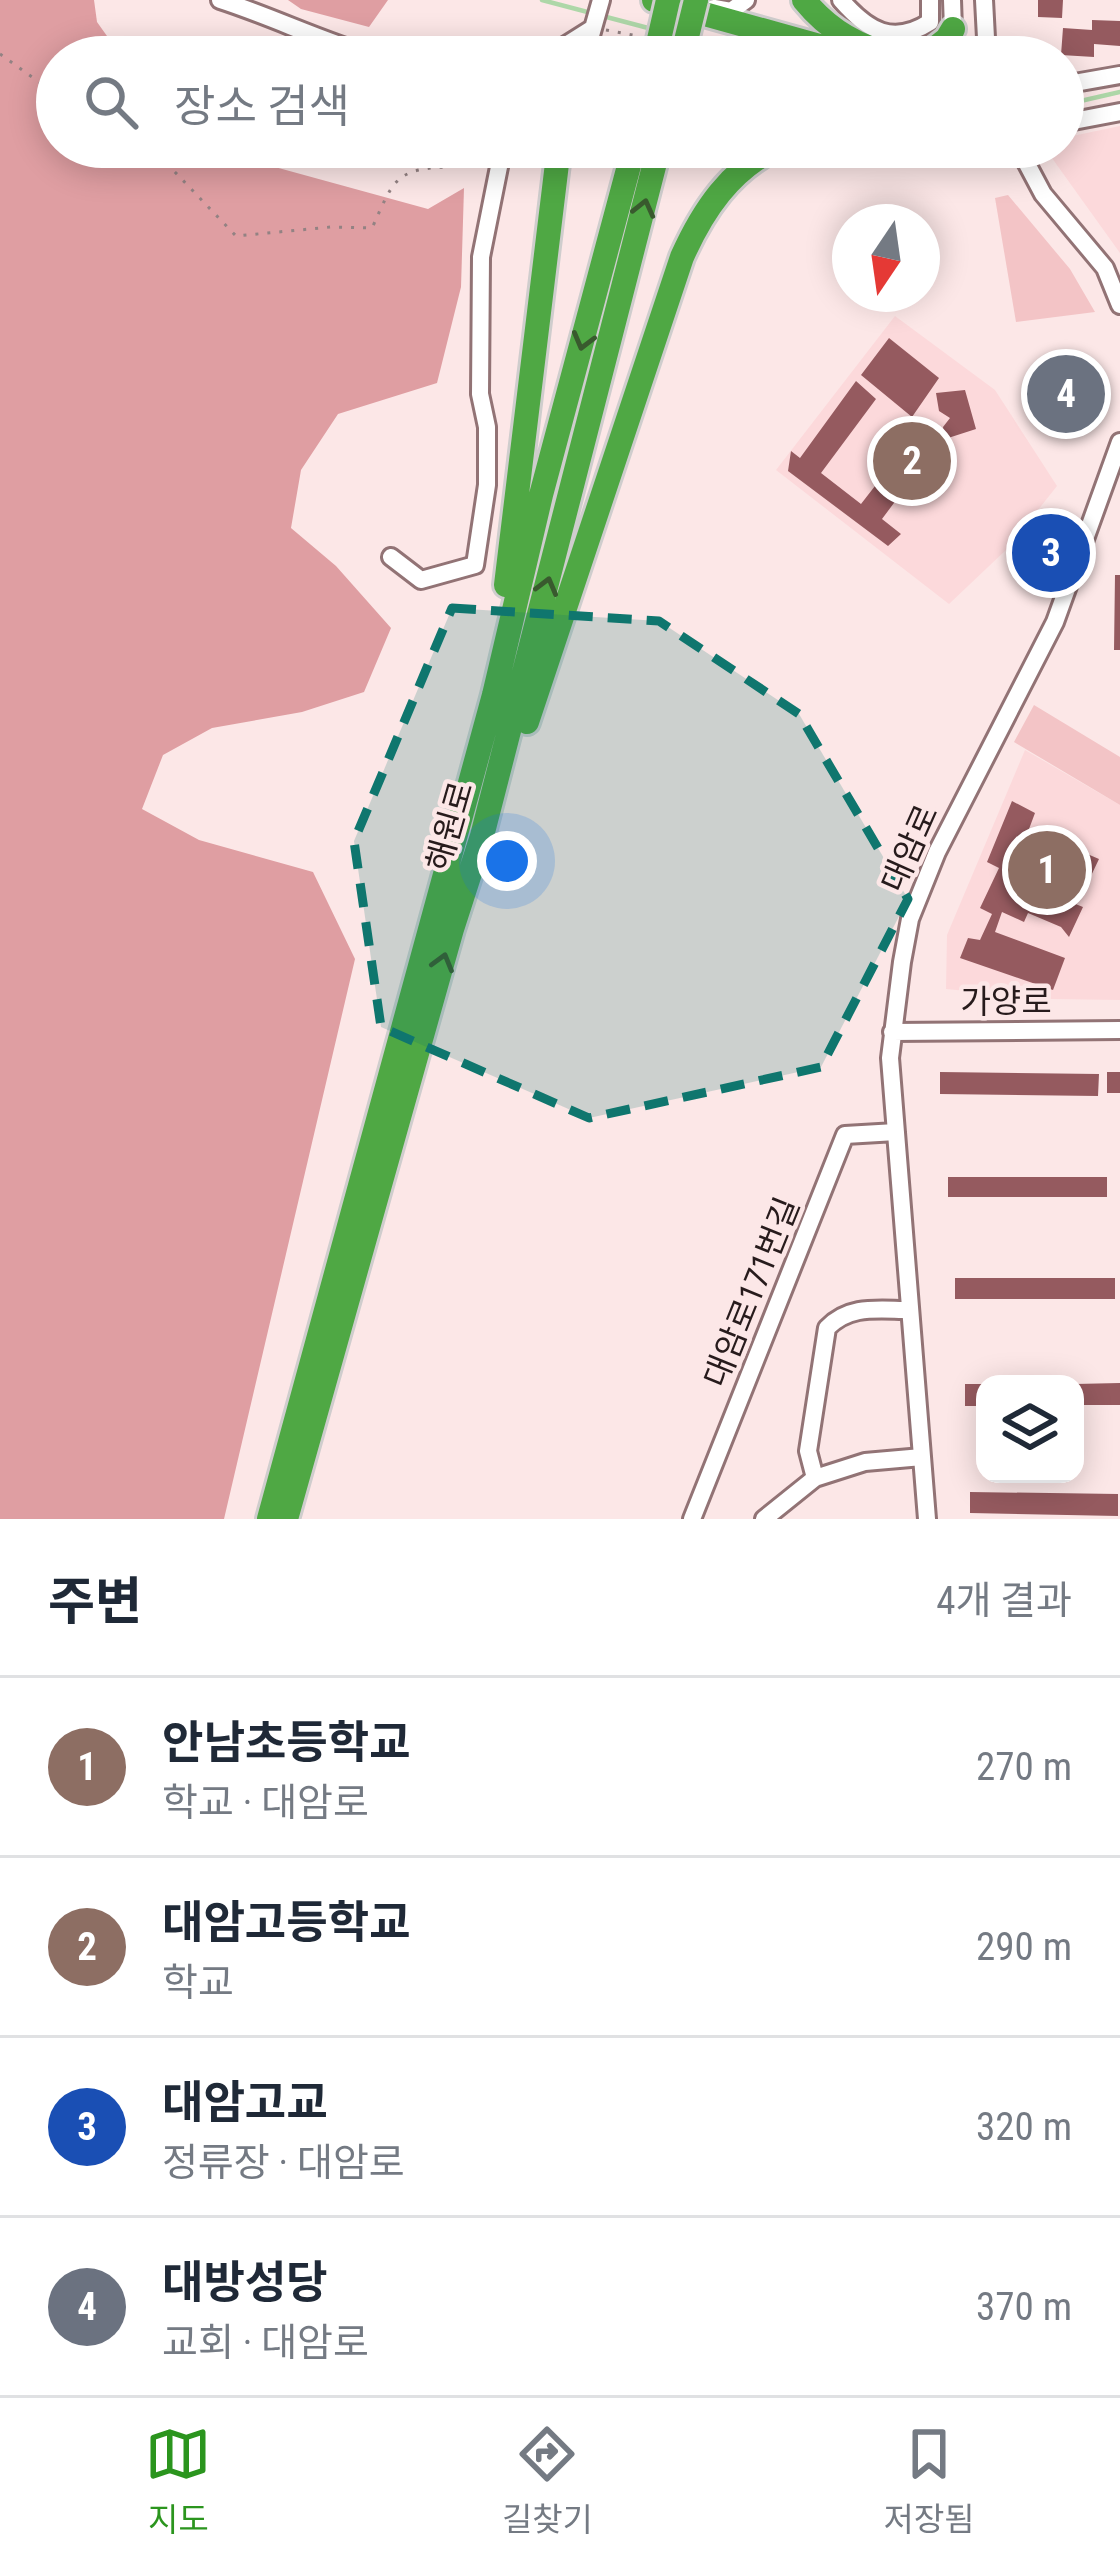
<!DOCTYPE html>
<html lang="ko">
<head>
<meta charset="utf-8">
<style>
	body { margin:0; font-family:"Roboto Condensed","Noto Sans KR",sans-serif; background:#f2f2f3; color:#1f2937 }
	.controls { position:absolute; right:36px; bottom:36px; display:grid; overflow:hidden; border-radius:24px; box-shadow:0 6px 30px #0003 }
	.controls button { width:108px; height:108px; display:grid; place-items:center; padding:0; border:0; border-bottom:3px solid #e0e1e3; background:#fff; color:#1f2937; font:60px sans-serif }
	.compass { position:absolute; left:832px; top:204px; width:108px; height:108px; border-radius:50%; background:#fff; box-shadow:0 6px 30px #0003; rotate:193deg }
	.you { position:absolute; left:507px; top:861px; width:42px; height:42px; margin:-30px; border:9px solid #fff; border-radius:50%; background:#1a73e8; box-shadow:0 0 0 18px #1a73e833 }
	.badge { display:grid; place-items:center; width:78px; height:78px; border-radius:50%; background:#2b951e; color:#fff; font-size:39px; font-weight:700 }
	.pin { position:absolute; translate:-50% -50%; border:6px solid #fff; box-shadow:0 3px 12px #0006 }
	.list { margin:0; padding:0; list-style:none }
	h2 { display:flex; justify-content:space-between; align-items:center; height:156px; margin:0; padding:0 48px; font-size:51px }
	h2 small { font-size:39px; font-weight:400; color:#747a83 }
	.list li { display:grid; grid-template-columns:78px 1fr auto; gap:36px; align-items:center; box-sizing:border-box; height:180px; padding:0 48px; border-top:3px solid #e0e1e3 }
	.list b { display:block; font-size:45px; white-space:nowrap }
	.list p { margin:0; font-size:39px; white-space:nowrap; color:#747a83 }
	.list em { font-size:39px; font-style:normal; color:#747a83 }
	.icon { flex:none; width:66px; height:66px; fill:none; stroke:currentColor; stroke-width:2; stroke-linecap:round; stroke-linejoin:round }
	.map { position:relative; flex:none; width:1120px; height:1519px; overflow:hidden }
	.search { position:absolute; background:#fff; box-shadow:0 6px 30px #0003; left:36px; right:36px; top:36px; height:132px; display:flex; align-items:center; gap:30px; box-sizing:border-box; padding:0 42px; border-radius:66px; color:#747a83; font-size:45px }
	.sheet { height:876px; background:#fff }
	nav { display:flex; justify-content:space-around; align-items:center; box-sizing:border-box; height:168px; border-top:3px solid #e0e1e3; background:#fff; font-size:33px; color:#747a83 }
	nav a { display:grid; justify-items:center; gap:6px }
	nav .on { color:#2b951e }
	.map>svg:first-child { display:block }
</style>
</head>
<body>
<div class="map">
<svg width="1120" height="1519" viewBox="0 0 1120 1519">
	<rect width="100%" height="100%" fill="#fce7e7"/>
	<path fill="#fcd9db" d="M 1120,126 L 1120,253 L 1044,147 L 1063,147 L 1063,138 Z
		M 895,316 L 995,390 L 1057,486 L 1007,549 L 949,604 L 776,470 Z
		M 1025,750 L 1120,805 L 1120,1000 L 1052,999 L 946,989 L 947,935 Z"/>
	<path fill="#f3c4c6" d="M 1008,195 L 1070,269 L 1095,312 L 1016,322 L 995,198 Z
		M 1034,705 L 1120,757 L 1120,805 L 1014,742 Z"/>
	<path fill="#df9ea2" d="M 0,0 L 94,0 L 97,22 L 122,57 L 57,57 L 57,147 L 226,147 L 242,158 L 428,209 L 464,188 L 461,287 L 437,383 L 338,414 L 301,470 L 291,528 L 336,566 L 391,628 L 364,692 L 302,712 L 212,728 L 163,755 L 142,809 L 199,840 L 313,872 L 355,959 L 224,1519 L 0,1519 Z
		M 288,0 L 388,0 L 369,27 L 301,9 Z"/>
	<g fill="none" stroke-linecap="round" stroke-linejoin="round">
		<path stroke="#aed7a8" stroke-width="4.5" d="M 542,0 L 652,29
			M 692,39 L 760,57
			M 1063,105 L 1120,92"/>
	</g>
	<path fill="#955a5f" d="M 1038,0 L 1063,0 L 1062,18 L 1038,17 Z
		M 1092,20 L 1120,21 L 1120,46 L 1094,44 L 1094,57 L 1061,55 L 1063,28 L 1092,30 Z
		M 889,338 L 939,378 L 912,417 L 861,375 Z
		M 1099,372 L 1090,427 L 1077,424 L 1077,420 L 1056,404 L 1041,409 L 1032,384 Z
		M 856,381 L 876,399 L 821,473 L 861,504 L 920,428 L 938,444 L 882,519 L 901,534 L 888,546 L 788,471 L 791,451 L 800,458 Z
		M 965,390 L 976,429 L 945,439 L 943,427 L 950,418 L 939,411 L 936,393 Z
		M 1115,575 L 1120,575 L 1120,650 L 1114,650 Z
		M 1012,801 L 1035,813 L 1029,829 L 1099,859 L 1089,880 L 1019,849 L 1008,877 L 1083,907 L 1069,937 L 1061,927 L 1028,913 L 1024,922 L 1002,912 L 995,932 L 1065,958 L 1053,990 L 960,958 L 968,938 L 980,940 L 992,914 L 980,908 L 999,868 L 987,862 Z
		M 940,1072 L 1099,1074 L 1098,1096 L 940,1094 Z
		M 1107,1072 L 1120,1072 L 1120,1093 L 1107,1093 Z
		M 948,1177 L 1107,1177 L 1107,1197 L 948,1197 Z
		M 955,1278 L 1115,1278 L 1115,1299 L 955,1299 Z
		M 1120,1383 L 1120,1405 L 1075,1405 L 1075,1384 Z
		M 965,1384 L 985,1384 L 985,1406 L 965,1406 Z
		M 970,1492 L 1118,1494 L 1118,1516 L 970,1513 Z"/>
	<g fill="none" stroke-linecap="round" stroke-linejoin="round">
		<g stroke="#927375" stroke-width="22">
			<path id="minor" d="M 220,0 C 273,17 323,42 376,57
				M 841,0 C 868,31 893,46 930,22 L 930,0
				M 952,0 L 953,29
				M 984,0 L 987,57
				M 714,8 L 731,11 L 746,0
				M 547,57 L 593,28
				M 577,57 L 586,53 L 601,0
				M 1063,85 L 1120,75
				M 1063,123 L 1120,112
				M 1018,147 L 1043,194 L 1105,268 L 1120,305
				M 391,557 L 421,580 L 475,565 L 487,485 L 487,427 L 480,394 L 481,257 L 503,147
				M 892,1032 L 1120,1030
				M 815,1478 L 808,1451 L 827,1328 C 850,1304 879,1310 910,1310
				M 692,1519 L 845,1135 L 896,1132
				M 764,1519 L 815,1478 L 865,1462 L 922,1457
				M 927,1519 L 890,1058 L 902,962 L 910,919 L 937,852 L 1055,622 L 1120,442"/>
		</g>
		<g stroke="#cfcdcd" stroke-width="30">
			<path id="highway" d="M 654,0 L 859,57
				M 804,0 C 829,31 859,47 897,57
				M 924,57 L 947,39 L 953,29
				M 506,585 L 559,147
				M 527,722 L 682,257 C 703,210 730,170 777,147
				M 269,1519 L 494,695 L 541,495 L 634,147
				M 286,1519 L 452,929 L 482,836 L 659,147"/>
		</g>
		<path stroke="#938283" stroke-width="3" stroke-dasharray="3 9" stroke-linecap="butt" d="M 606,30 L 638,36
			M 700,52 L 718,57
			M 0,54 L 57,95
			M 134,147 L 173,170 L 236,236 L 331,227 L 372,228 C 393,183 393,169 446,167 L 452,147"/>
		<use href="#minor" stroke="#fff" stroke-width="16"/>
		<use href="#highway" stroke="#4fa844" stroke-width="24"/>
		<g stroke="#cfcdcd" stroke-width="30" stroke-linecap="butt">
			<path id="highway-bridge" d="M 655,57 L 668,0
				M 682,57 L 696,0"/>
		</g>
		<use href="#highway-bridge" stroke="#4fa844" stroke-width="24"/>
	</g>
	<defs><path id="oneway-chevron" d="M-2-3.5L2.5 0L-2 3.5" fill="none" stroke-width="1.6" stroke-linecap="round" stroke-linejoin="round" transform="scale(3)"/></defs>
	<g stroke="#395a2e">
		<use href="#oneway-chevron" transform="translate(644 208) rotate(-76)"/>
		<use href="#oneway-chevron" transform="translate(583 341) rotate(105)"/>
		<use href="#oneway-chevron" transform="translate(547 586) rotate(-75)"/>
		<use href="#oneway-chevron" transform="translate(443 962) rotate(-74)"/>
	</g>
	<path fill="#0f766e" fill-opacity="0.2" stroke="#0f766e" stroke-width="9" stroke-dasharray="24 15" stroke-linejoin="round" d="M 452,608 L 659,621 L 799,714 L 908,899 L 821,1067 L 589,1118 L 381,1027 L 354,841 Z"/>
	<g text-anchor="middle" stroke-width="9" stroke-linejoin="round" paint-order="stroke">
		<g font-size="33" fill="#271b1c" stroke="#fce7e7">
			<text transform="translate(449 826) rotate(-74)" y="12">해원로</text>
			<text transform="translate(909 848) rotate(-66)" y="12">대암로</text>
			<text x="1006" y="1013">가양로</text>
			<text transform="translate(751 1292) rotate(-68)" y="12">대암로171번길</text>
		</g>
	</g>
</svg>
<div class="controls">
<button><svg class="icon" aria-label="layers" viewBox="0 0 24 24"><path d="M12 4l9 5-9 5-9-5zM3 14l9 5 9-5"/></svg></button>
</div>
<svg class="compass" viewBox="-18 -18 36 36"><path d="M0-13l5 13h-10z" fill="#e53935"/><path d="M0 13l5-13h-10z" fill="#747a83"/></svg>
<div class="you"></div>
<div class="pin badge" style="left:1047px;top:870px;background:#8d6e63">1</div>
<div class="pin badge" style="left:912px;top:461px;background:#8d6e63">2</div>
<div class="pin badge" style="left:1051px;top:553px;background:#1a4fb4">3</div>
<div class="pin badge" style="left:1066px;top:394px;background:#6b7280">4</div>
<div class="search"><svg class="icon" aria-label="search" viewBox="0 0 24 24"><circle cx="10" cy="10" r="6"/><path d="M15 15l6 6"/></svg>장소 검색</div>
</div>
<section class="sheet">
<h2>주변<small>4개 결과</small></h2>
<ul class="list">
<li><span class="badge" style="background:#8d6e63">1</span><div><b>안남초등학교</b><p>학교 · 대암로</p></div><em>270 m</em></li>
<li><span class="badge" style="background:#8d6e63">2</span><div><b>대암고등학교</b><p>학교</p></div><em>290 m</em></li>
<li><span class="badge" style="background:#1a4fb4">3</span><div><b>대암고교</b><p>정류장 · 대암로</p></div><em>320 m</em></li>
<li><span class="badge" style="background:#6b7280">4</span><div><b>대방성당</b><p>교회 · 대암로</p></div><em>370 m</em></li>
</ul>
</section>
<nav>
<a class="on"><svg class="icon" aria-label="map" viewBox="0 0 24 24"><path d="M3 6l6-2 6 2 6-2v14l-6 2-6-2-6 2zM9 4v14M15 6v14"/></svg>지도</a>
<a><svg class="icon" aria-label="directions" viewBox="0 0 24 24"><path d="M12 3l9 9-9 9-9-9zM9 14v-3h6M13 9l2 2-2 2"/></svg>길찾기</a>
<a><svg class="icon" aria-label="saved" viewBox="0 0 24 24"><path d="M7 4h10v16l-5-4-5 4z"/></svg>저장됨</a>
</nav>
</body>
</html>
